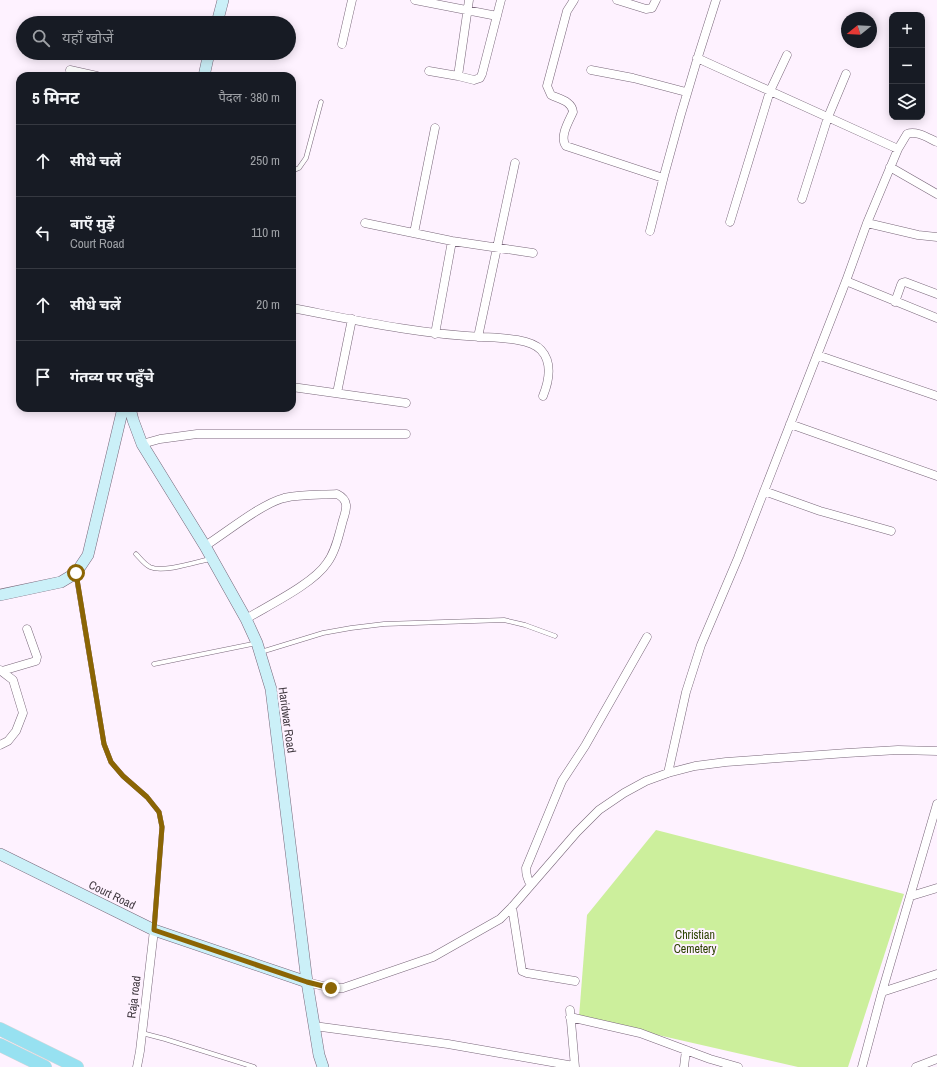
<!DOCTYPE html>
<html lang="hi">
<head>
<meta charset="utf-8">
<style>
	body { margin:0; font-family:"Archivo Narrow","Noto Sans Devanagari",sans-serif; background:#242831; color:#f1f3f6 }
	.controls { position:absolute; right:12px; top:12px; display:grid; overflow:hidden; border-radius:8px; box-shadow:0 2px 10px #0003 }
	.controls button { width:36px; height:36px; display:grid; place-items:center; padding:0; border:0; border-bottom:1px solid #363941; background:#171b24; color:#f1f3f6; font:20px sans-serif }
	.compass { position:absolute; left:841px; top:12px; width:36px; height:36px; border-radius:50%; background:#171b24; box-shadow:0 2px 10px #0003; rotate:252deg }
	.stop { position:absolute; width:12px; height:12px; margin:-9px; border:3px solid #8b6504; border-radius:50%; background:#fff }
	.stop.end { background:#8b6504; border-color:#fff; box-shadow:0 1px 4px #0008 }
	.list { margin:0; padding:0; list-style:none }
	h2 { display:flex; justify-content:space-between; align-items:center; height:52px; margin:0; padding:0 16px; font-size:17px }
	h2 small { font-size:13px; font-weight:400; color:#9ea1a6 }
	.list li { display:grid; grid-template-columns:26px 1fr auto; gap:12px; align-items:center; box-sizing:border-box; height:72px; padding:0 16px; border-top:1px solid #363941 }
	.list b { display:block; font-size:15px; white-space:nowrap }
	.list p { margin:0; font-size:13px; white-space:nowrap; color:#9ea1a6 }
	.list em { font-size:13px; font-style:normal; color:#9ea1a6 }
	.icon { flex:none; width:22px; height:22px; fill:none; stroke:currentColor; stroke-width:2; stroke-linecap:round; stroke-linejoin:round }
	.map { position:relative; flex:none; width:937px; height:1067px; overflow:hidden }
	.search { position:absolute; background:#171b24; box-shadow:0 2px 10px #0003; left:16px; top:16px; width:280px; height:44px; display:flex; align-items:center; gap:10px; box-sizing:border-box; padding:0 14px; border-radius:22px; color:#9ea1a6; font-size:15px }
	.panel { position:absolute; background:#171b24; box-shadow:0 2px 10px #0003; left:16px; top:72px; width:280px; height:340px; border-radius:12px }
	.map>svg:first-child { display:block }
</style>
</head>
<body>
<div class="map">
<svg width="937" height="1067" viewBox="0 0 937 1067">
	<rect width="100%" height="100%" fill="#fef2ff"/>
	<path fill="#ccef9c" d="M 656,830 L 904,894 L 848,1067 L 798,1067 L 579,1017 L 587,915 Z"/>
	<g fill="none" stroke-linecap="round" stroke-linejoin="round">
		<g stroke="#79677a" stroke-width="5">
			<path id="lane" d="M 292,171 L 299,168 L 306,158 L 321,102
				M 136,554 C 140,558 144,564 150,567 C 163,573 196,562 210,559
				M 76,574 L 104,744 L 111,762 L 123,776 L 147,797 L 159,812 L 162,827 L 154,929
				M 261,652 L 323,633 L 351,628 L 384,624 L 504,620 L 525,625 L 555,636
				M 154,664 L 257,643
				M 142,1033 L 165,1039 L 254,1067"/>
		</g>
		<g stroke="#79677a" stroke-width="9">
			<path id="street" d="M 415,0 L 497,16
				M 574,0 L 567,11 L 547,86 L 551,95 C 559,99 572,101 573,112 C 569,121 559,137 566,146 L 663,178
				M 617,0 L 646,9 L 652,8 L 656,0
				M 342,44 L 352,0
				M 697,58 L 898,149
				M 70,70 L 97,76
				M 591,70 L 633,78 L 686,92
				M 429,71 L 458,76 L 474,80 L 480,78 L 482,74 L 501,0
				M 458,76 L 469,0
				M 890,167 L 937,194
				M 802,199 L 828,117 L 846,74
				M 730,222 L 770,91 L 787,55
				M 365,223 L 452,241 L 533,253
				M 867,223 L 918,235 L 937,237
				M 650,231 C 669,153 691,76 716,0
				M 414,233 L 435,128
				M 846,281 L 937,318
				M 895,302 L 901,285 L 902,283 L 905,282 L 937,294
				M 292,308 C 355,320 418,334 482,337 C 498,338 530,338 541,350 C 553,363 549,381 543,396
				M 435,334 L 452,241
				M 478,337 L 515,163
				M 817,355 L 937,396
				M 292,387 L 406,403
				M 337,393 L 352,319
				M 790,424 L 937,476
				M 142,444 L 160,439 L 197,434 L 406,434
				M 764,491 L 820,511 L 891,531
				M 205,546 C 227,532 261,504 284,498 C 301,494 319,495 337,494 C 349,500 347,508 343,520 C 339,534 336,551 327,563 C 313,584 269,605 246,619
				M 0,670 L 13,680 L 23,713 L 16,731 L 8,741 L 0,745
				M 2,671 L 36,661 L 37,657 L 27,629
				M 668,773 L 686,692 L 701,645 L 738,558 L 846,281 L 867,223 L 898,149 L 907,134 C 916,130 928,138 937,142
				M 531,885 C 527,879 526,875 526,868 L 562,781 L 585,746 L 647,637
				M 911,896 L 937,888
				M 512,907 L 522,971 L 527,973 L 575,981
				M 307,982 L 331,988 L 343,988 L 433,957 L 500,919 L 512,907 L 577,832 L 599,810 L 624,793 L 646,781 L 668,773 L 695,766 L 726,762 L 847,753 L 898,750 L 937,751
				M 882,992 L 937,974
				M 570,1010 L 575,1067
				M 570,1017 L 640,1033 L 710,1059 L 738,1067
				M 314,1026 L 448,1044 L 574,1066
				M 137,1067 L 140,1051 L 154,930
				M 684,1067 L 686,1050
				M 862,1067 L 882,992 L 937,804
				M 916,1067 L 937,1059"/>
		</g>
		<g stroke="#79677a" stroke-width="12">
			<path id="secondary" d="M 217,23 L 223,0
				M 204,76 L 209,53
				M 130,408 L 133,420 L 142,444 L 205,546 L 246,619 L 257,643 L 271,689 L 307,982 L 319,1055 L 323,1067
				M 0,595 L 61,582 L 76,573 L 88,555 L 123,408
				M 0,854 L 154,930 L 307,982"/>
		</g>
		<g stroke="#d9d7d9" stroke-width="14">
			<path id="primary" d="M 0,1029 L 77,1067
				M 0,1045 L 45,1067"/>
		</g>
		<use href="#lane" stroke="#fff" stroke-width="4"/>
		<use href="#street" stroke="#fff" stroke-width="8"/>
		<use href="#secondary" stroke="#cbf0f8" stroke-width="11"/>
		<use href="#primary" stroke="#97e1f1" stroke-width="13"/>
	</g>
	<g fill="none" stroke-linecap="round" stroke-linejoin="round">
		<path stroke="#8b6504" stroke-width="5" d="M 76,573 L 104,744 L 111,762 L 123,776 L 147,797 L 159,812 L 162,827 L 154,930 L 307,982 L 331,988"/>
	</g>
	<g text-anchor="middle" stroke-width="4" stroke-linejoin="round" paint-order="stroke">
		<g font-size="12" fill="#413941" stroke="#fef2ff">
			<text transform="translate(287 720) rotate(82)" y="4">Haridwar Road</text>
			<text transform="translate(112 895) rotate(26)" y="4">Court Road</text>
			<text transform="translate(134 997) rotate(-83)" y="4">Raja road</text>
		</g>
		<g font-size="12" fill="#2c4101" stroke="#fef2ff">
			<text x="695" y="939">Christian<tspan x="695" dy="14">Cemetery</tspan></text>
		</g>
	</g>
</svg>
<div class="controls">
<button>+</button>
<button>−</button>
<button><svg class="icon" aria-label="layers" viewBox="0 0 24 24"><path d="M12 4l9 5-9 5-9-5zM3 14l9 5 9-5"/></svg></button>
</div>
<svg class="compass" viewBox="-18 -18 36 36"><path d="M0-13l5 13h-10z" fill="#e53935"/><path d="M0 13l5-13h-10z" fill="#9ea1a6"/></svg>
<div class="stop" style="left:76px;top:573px"></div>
<div class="stop end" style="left:331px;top:988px"></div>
<div class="search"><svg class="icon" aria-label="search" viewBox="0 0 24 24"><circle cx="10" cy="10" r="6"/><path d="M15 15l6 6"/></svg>यहाँ खोजें</div>
<section class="panel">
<h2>5 मिनट<small>पैदल · 380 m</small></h2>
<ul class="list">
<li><svg class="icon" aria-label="ahead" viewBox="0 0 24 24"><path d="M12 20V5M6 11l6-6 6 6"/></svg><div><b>सीधे चलें</b></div><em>250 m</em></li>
<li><svg class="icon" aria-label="left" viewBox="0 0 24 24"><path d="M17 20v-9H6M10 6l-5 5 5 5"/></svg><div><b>बाएँ मुड़ें</b><p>Court Road</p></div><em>110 m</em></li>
<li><svg class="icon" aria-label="ahead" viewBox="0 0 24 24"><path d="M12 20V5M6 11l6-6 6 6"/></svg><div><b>सीधे चलें</b></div><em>20 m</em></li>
<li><svg class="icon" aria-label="arrive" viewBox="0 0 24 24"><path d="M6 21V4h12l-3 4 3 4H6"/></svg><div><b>गंतव्य पर पहुँचे</b></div></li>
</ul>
</section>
</div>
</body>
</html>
